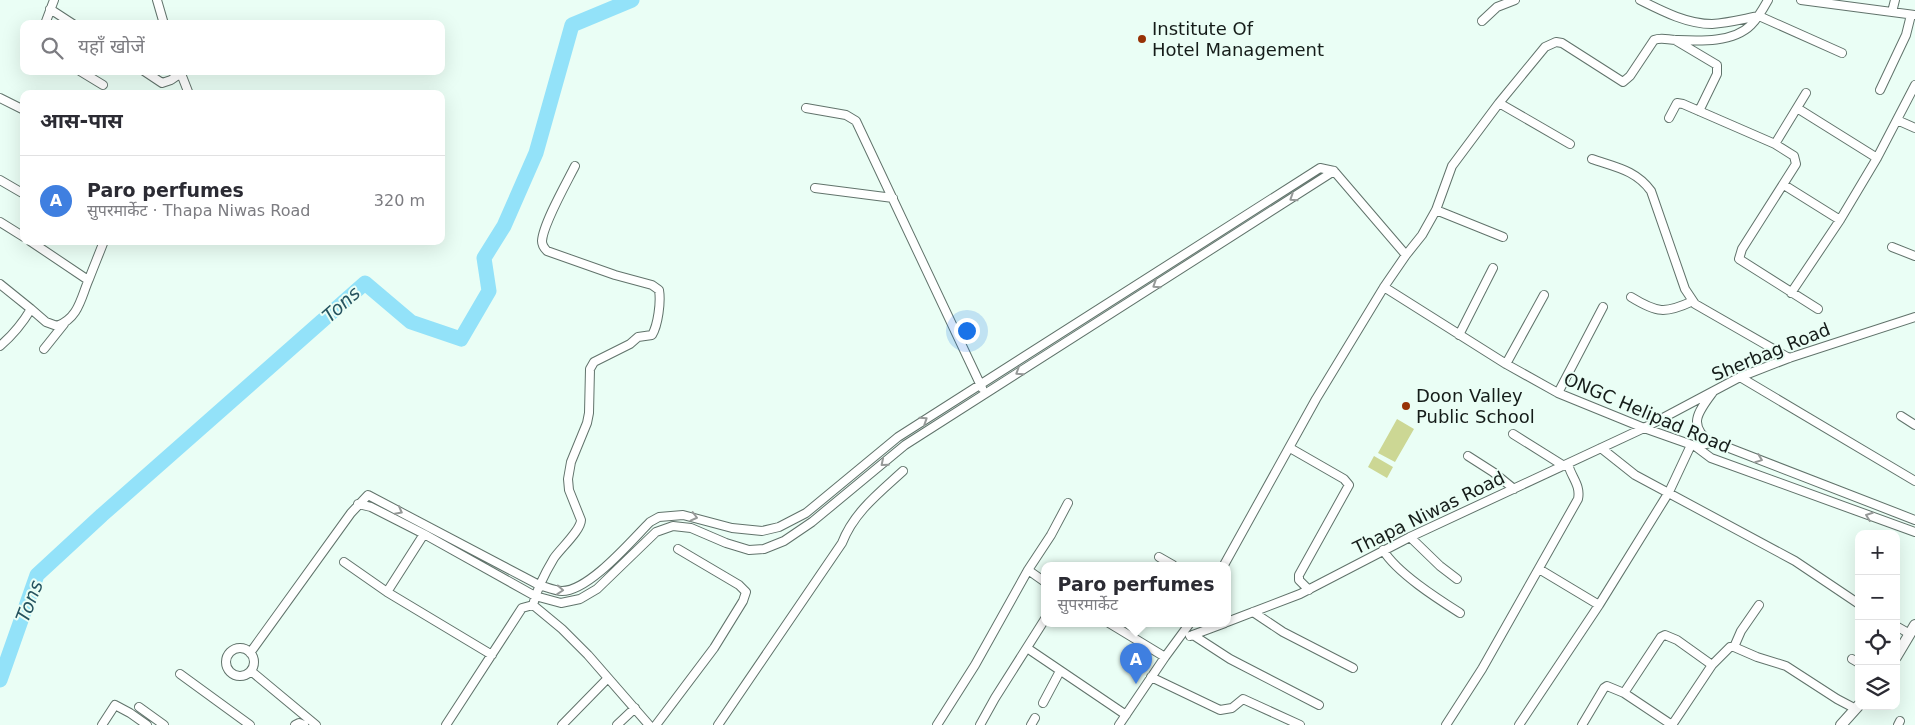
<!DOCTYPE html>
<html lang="hi">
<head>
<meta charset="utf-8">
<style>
	body { margin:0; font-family:"DejaVu Sans","Noto Sans Devanagari",sans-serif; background:#f7f7f7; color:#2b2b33 }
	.controls { position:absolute; right:15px; bottom:15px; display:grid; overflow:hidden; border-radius:10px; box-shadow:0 5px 20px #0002 }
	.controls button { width:45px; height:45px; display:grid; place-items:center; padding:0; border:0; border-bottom:1px solid #e1e1e2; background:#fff; color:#2b2b33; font:25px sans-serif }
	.you { position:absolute; left:966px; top:330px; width:18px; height:18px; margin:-12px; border:4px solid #fff; border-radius:50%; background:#1a73e8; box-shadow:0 0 0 8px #1a73e833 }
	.badge { display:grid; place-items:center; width:32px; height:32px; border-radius:50%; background:#973206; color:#fff; font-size:16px; font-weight:700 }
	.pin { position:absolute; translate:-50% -41px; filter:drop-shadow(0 1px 2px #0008) }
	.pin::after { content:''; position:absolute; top:26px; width:18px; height:15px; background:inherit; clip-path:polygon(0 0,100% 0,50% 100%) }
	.popup { position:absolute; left:1041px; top:562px; width:190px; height:65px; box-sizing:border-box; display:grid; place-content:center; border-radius:10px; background:#fff; filter:drop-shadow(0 1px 4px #0005); font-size:16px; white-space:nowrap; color:#7c7c81 }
	.popup b { font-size:19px; color:#2b2b33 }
	.popup::after { content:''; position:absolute; left:50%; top:100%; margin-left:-10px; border:10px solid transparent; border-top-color:#fff }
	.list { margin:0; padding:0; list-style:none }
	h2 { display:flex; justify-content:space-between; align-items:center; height:65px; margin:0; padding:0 20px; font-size:21px }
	h2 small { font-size:16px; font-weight:400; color:#7c7c81 }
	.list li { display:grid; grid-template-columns:32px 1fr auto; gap:15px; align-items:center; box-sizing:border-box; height:90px; padding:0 20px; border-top:1px solid #e1e1e2 }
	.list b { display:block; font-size:19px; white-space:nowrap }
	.list p { margin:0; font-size:16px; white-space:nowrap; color:#7c7c81 }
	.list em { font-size:16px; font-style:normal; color:#7c7c81 }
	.icon { flex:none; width:28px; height:28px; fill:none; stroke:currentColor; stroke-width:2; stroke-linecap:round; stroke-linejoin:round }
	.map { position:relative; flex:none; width:1915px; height:725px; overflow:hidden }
	.search { position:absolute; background:#fff; box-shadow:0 5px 20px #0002; left:20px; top:20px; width:425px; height:55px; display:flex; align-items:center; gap:12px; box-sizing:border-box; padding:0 18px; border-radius:10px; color:#7c7c81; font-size:19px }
	.panel { position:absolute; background:#fff; box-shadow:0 5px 20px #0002; left:20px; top:90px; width:425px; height:155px; border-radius:10px }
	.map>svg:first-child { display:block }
</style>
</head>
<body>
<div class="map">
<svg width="1915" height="725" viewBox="0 0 1915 725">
	<rect width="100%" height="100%" fill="#eafef5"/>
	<path fill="#ccd794" d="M 1397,419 L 1414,429 L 1395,462 L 1378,453 Z
		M 1374,456 L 1393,467 L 1387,478 L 1368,467 Z"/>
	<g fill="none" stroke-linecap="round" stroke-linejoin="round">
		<path stroke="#93e2f9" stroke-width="15" d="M 0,680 L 37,575 L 102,515 L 365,283 L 411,322 L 461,339 L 489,291 L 484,258 L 504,226 L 536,153 L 572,25 L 632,0"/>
		<g stroke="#61736b" stroke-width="10">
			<path id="minor" d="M 157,0 L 164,24
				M 1640,0 C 1662,11 1687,24 1712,24 C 1728,23 1743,19 1759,16
				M 1801,0 L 1915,15
				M 50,9 L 73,24
				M 1892,12 L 1895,0
				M 1759,16 L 1842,53
				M 1482,21 L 1497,7 L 1515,0
				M 45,24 L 54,0
				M 1675,40 L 1717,65 L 1717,74 L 1699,111
				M 80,71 L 103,85
				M 144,71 L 162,83 L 171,80 L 181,73
				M 180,71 L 189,94
				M 1880,90 L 1906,35 L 1911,15
				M 0,98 L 22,109
				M 1499,103 L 1570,144
				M 806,108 L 846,115 L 856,121 L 982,388
				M 1797,108 L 1877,158
				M 1669,118 L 1677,103 L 1683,104 L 1775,144 L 1794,156 L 1796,164 L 1742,249 L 1739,259 L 1818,309
				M 1897,120 L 1915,128
				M 1775,144 L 1806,93
				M 1592,159 C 1615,167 1636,170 1651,191 L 1685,289 L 1695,304 L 1789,358
				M 575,166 C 567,182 543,224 542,241 C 542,245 544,248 547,251 L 615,275 L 652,285 L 659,290 C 661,302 658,325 652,335 L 638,337 L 630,344 L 594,362 L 590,369 L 589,413 L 587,423 L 571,462 L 568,479 L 569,490 L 581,520 C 581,530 561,548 554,558 C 545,573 537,588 533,605 L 562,629 L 588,655 L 649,725
				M 0,180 L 24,194
				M 1784,185 L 1840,220
				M 815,188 L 893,198
				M 1436,210 L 1503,237
				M 0,222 L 24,237
				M 30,241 L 88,280
				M 1892,247 L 1915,256
				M 0,284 L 31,309
				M 1384,287 L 1506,364 L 1558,393 L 1644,428 L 1695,446 L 1711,458 L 1915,532
				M 1791,293 L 1840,220 L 1877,158 L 1915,85
				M 1631,297 C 1657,313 1665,314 1693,301
				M 1459,335 L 1493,268
				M 0,346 C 13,335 22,324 31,309 L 46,322 L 57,326 C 79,318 81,297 89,279 C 94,266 99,254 104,241
				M 44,349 L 64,324
				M 1506,364 L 1544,295
				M 1740,377 L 1915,481
				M 1558,393 L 1603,307
				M 1901,416 L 1915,425
				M 1513,434 L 1564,466
				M 1711,443 C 1687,425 1698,412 1713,392
				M 1695,446 L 1711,443 L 1724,446 L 1915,520
				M 1290,448 L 1344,479 L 1349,485 L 1299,575 L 1299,580 L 1309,590
				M 1601,448 L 1635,475 L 1795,561 L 1859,604
				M 1468,456 L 1493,472 L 1514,489
				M 358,504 L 371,507 L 424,534 L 535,596 L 561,603 L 580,599 L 597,589 L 656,532 L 673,526 L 691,528 L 726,543 L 749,550 L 764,549 L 784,541 L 812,522 L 905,445 L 1334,171
				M 1410,537 L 1440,566 L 1457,579
				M 1383,550 C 1397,573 1438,599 1460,613
				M 1159,557 L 1173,565
				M 344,562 L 387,592 L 492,655
				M 1224,565 L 1316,399 L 1384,287 L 1406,255 L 1422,235 L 1436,210 L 1452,166 L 1499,103 L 1545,47 L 1556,42 L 1562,43 L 1623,82 L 1630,76 L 1654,40 C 1662,37 1668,40 1676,40 C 1699,41 1733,43 1751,25 C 1758,18 1763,9 1768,0
				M 1539,569 L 1599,605
				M 1028,570 L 1045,582
				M 387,592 L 424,534
				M 1253,612 L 1283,632 L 1353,668
				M 1227,622 L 1300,594 L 1410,537 L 1644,428 L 1740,377 L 1789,358 L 1915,317
				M 1109,623 L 1165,657
				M 1896,626 L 1910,634
				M 1193,635 L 1230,659 L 1319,705
				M 1190,636 L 1225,623
				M 1734,647 L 1741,631 L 1759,605
				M 1027,648 L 1126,715
				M226 662a14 14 0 1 1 28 0a14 14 0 1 1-28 0Z
				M 250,653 L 351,513 L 368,495 L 539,585 C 546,587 555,591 562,591 C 589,591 631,541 650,522 L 659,517 L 683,515 L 732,528 L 762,531 L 779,527 L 806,513 L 898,437 L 1320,168 L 1334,171 L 1406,255
				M 1852,659 L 1859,663
				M 251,671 L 316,725
				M 180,674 L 250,725
				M 1151,677 L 1220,710 L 1232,708 L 1243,699 L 1300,725
				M 1624,693 L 1661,637 L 1665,635 L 1677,640 L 1712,665
				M 1043,703 L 1060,671
				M 139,707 L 164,725
				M 102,725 L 115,705 L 130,713 L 147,725
				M 295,725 L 299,723 L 304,725
				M 446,725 L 522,608 L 533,605
				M 562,725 L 608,678
				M 617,725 L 635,708
				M 656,725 L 714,648 L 743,601 L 746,592 L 739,585 L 678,549
				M 718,725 L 842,543 C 854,512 879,493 903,471
				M 937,725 L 975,665 L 1028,570 L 1051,535 L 1068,503
				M 980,725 L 995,698 L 1045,619
				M 1031,725 L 1035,718
				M 1119,725 L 1165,657 L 1190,623
				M 1446,725 L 1482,669 L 1578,499 C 1581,485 1571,477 1568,464
				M 1519,725 L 1599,605 L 1669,492 L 1691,445
				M 1582,725 L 1604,688 L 1607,686 L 1624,693 L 1672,725
				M 1672,725 L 1712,665 L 1730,647 L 1734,647 L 1757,657 L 1786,666 L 1837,699 L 1856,709
				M 1898,725 L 1900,721"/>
		</g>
		<g stroke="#61736b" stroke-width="12">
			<path id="tertiary" d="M 1896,657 L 1915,625
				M 1841,725 L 1859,705"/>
		</g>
		<use href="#minor" stroke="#fff" stroke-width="8"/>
		<use href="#tertiary" stroke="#fff" stroke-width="10"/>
	</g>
	<defs><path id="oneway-chevron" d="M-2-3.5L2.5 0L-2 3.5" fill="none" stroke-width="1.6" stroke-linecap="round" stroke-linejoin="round" transform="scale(1.25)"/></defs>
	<g stroke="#969998">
		<use href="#oneway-chevron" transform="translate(1293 198) rotate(147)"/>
		<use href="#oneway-chevron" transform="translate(1156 285) rotate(147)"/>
		<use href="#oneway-chevron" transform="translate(1019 372) rotate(147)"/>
		<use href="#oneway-chevron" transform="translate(924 420) rotate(-33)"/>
		<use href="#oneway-chevron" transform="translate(1759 459) rotate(21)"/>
		<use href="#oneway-chevron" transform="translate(884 463) rotate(140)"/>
		<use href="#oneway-chevron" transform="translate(399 511) rotate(28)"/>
		<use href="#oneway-chevron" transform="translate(1869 516) rotate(-160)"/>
		<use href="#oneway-chevron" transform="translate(694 517) rotate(14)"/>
		<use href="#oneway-chevron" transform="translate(560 590) rotate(4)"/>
	</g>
	<g fill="#973206" stroke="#eafef5" stroke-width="2">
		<circle cx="1142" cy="39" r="5"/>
		<circle cx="1406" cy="406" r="5"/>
	</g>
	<g text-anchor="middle" stroke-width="4" stroke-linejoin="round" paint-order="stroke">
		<g font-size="18" fill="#151c19" stroke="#eafef5" text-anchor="start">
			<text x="1152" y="35">Institute Of<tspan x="1152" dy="21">Hotel Management</tspan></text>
			<text x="1416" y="402">Doon Valley<tspan x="1416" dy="21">Public School</tspan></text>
		</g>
		<g font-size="18" fill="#151c19" stroke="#eafef5">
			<text transform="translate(1771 352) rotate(-22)" y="6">Sherbag Road</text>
			<text transform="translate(1647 413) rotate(23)" y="6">ONGC Helipad Road</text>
			<text transform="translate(1429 513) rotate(-26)" y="6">Thapa Niwas Road</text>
		</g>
		<g font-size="19" font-style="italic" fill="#25535f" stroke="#eafef5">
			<text transform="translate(341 304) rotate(-42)" y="7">Tons</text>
			<text transform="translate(29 601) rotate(-69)" y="7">Tons</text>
		</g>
	</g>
</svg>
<div class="controls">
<button>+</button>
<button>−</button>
<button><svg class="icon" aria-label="locate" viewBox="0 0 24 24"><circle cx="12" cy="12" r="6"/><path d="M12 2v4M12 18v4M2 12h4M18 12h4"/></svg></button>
<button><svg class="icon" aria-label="layers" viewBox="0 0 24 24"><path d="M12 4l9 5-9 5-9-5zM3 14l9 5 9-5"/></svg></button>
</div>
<div class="you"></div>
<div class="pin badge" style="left:1136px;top:684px;background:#3f7fe0">A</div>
<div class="popup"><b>Paro perfumes</b>सुपरमार्केट</div>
<div class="search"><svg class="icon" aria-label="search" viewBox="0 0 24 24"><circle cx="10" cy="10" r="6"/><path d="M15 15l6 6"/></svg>यहाँ खोजें</div>
<section class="panel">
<h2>आस-पास<small></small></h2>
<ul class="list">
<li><span class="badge" style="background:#3f7fe0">A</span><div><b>Paro perfumes</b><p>सुपरमार्केट · Thapa Niwas Road</p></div><em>320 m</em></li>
</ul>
</section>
</div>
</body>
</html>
